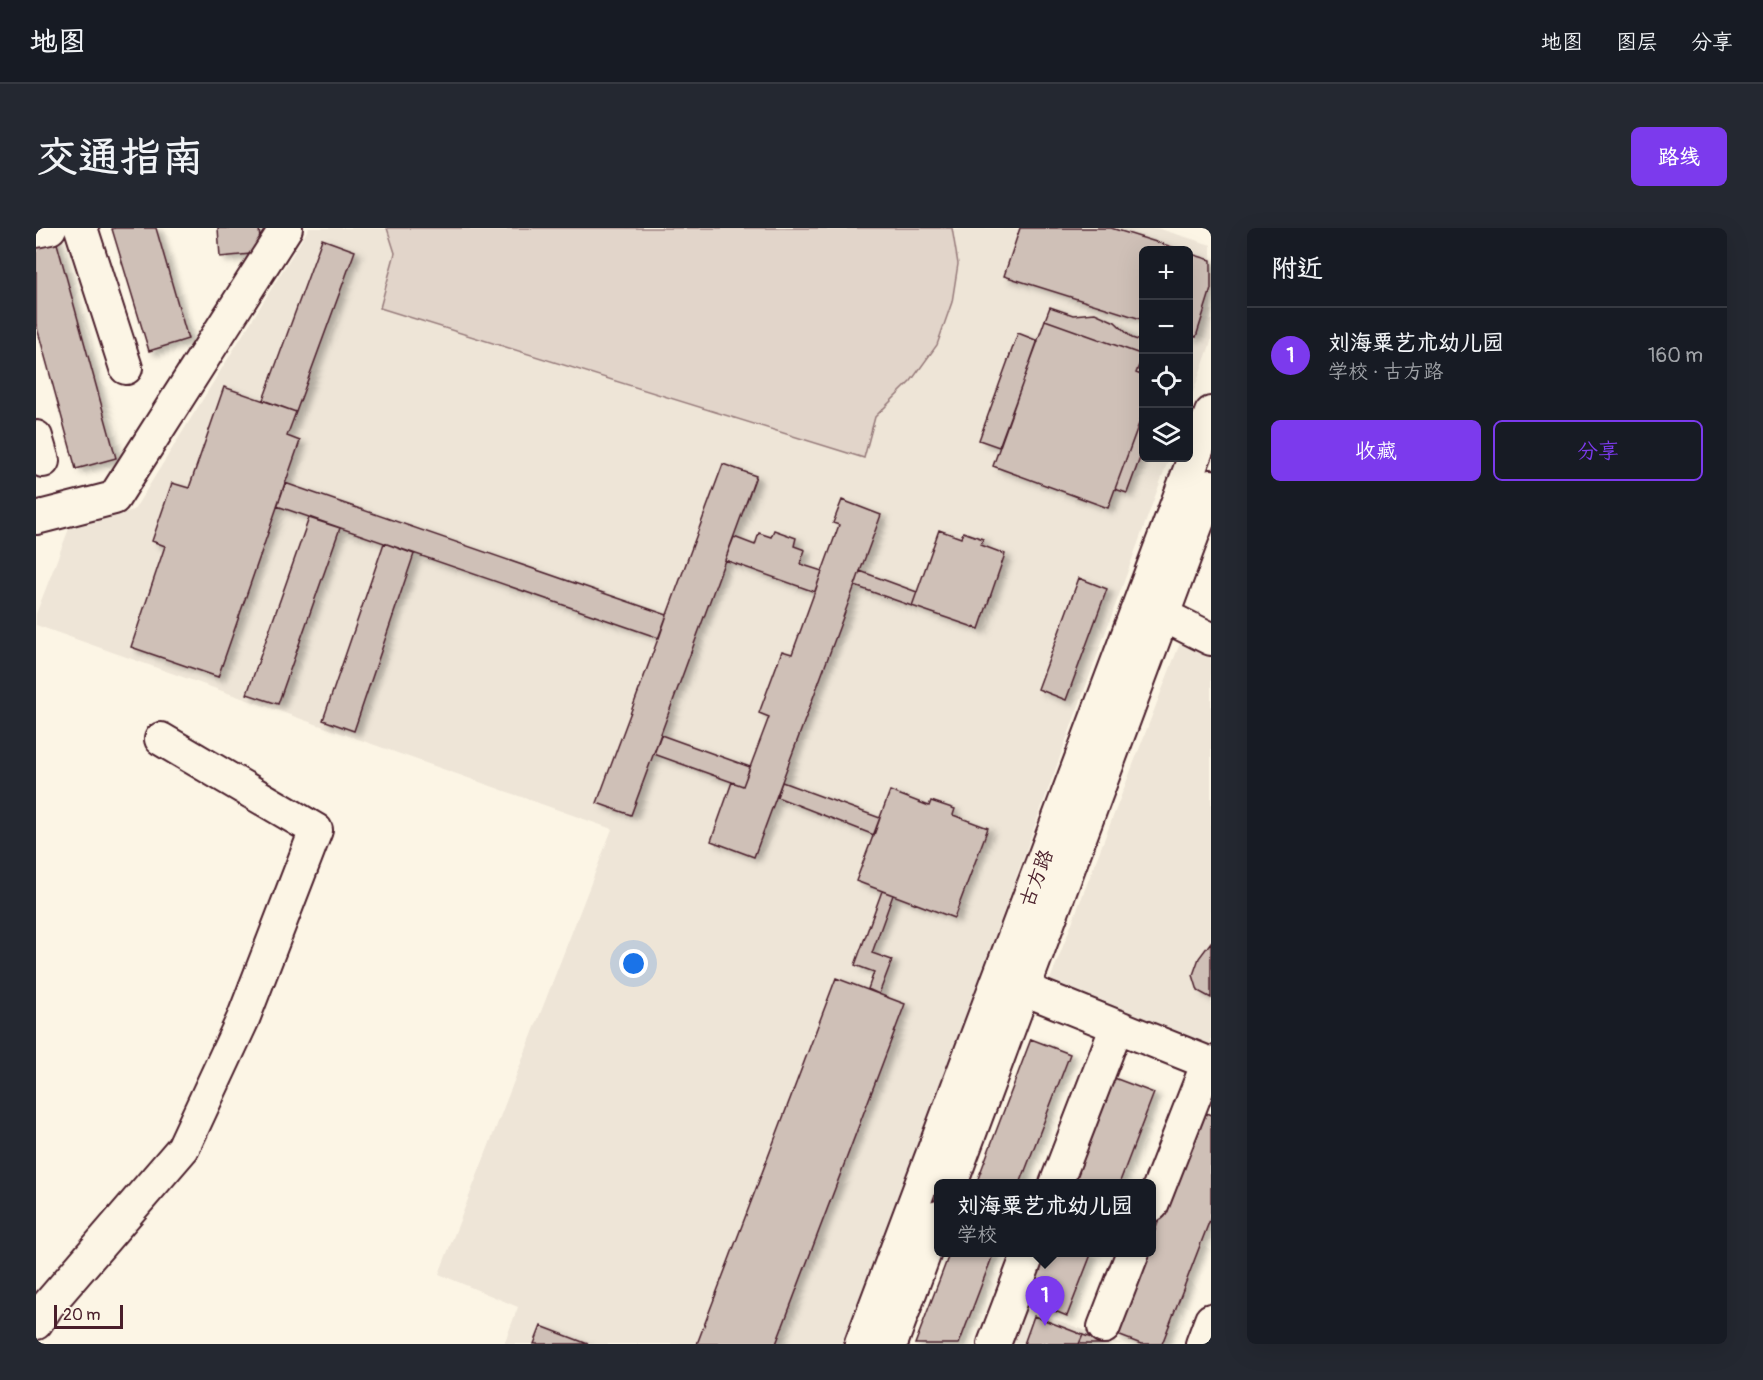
<!DOCTYPE html>
<html lang="zh">
<head>
<meta charset="utf-8">
<style>
	body { margin:0; font-family:Pangolin,"LXGW WenKai TC",sans-serif; background:#242831; color:#f1f3f6 }
	.controls { position:absolute; right:18px; top:18px; display:grid; overflow:hidden; border-radius:9px; box-shadow:0 6px 24px #0002 }
	.controls button { width:54px; height:54px; display:grid; place-items:center; padding:0; border:0; border-bottom:2px solid #363941; background:#171b24; color:#f1f3f6; font:30px sans-serif }
	.scale { position:absolute; left:18px; bottom:15px; width:69px; box-sizing:border-box; padding-left:6px; border:3px solid #4a1f2b; border-top:0; font-size:16px; line-height:21px; white-space:nowrap; color:#4a1f2b; -webkit-text-stroke:4px #fcf5e5; paint-order:stroke }
	.you { position:absolute; left:598px; top:736px; width:21px; height:21px; margin:-15px; border:4px solid #fff; border-radius:50%; background:#1a73e8; box-shadow:0 0 0 9px #1a73e833 }
	.badge { display:grid; place-items:center; width:39px; height:39px; border-radius:50%; background:#7c3aed; color:#fff; font-size:20px; font-weight:700 }
	.pin { position:absolute; translate:-50% -50px; filter:drop-shadow(0 2px 3px #0008) }
	.pin::after { content:''; position:absolute; top:32px; width:21px; height:18px; background:inherit; clip-path:polygon(0 0,100% 0,50% 100%) }
	.popup { position:absolute; left:898px; top:951px; width:222px; height:78px; box-sizing:border-box; display:grid; place-content:center; border-radius:9px; background:#171b24; filter:drop-shadow(0 2px 4px #0005); font-size:20px; white-space:nowrap; color:#9ea1a6 }
	.popup b { font-size:22px; color:#f1f3f6 }
	.popup::after { content:''; position:absolute; left:50%; top:100%; margin-left:-12px; border:12px solid transparent; border-top-color:#171b24 }
	.list { margin:0; padding:0; list-style:none }
	h2 { display:flex; justify-content:space-between; align-items:center; height:78px; margin:0; padding:0 24px; font-size:26px }
	h2 small { font-size:20px; font-weight:400; color:#9ea1a6 }
	.list li { display:grid; grid-template-columns:39px 1fr auto; gap:18px; align-items:center; box-sizing:border-box; height:96px; padding:0 24px; border-top:2px solid #363941 }
	.list b { display:block; font-size:22px; white-space:nowrap }
	.list p { margin:0; font-size:20px; white-space:nowrap; color:#9ea1a6 }
	.list em { font-size:20px; font-style:normal; color:#9ea1a6 }
	.actions { display:flex; gap:12px; padding:18px 24px }
	.actions a { flex:1; padding:14px 0; border:2px solid #7c3aed; border-radius:9px; text-align:center; font-size:21px; color:#7c3aed }
	.actions .main { background:#7c3aed; color:#fff }
	.icon { flex:none; width:33px; height:33px; fill:none; stroke:currentColor; stroke-width:2; stroke-linecap:round; stroke-linejoin:round }
	.map { position:relative; flex:none; width:1175px; height:1116px; overflow:hidden; border-radius:9px }
	header { display:flex; align-items:center; gap:36px; box-sizing:border-box; height:84px; padding:0 30px; background:#171b24; border-bottom:2px solid #363941 }
	header strong { font-size:28px }
	nav { display:flex; gap:33px; margin-inline-start:auto; font-size:21px }
	.intro { display:flex; align-items:center; justify-content:space-between; box-sizing:border-box; height:144px; padding:0 36px }
	h1 { margin:0; font-size:42px }
	.button { padding:15px 27px; border-radius:9px; background:#7c3aed; color:#fff; font-size:21px; font-weight:700 }
	main { display:flex; gap:36px; padding:0 36px }
	aside { flex:1; background:#171b24; border-radius:9px; box-shadow:0 6px 24px #0002 }
	.map>svg:first-child { display:block }
</style>
</head>
<body>
<header>
<strong>地图</strong>
<nav><a>地图</a><a>图层</a><a>分享</a></nav>
</header>
<div class="intro"><h1>交通指南</h1><a class="button">路线</a></div>
<main>
<div class="map">
<svg width="1175" height="1116" viewBox="0 0 1175 1116">
	<defs>
		<filter id="shadow"><feDropShadow dx="6" dy="4" stdDeviation="3" flood-color="#0004"/></filter>
	</defs>
	<rect width="100%" height="100%" fill="#fcf5e5"/>
	<filter id="ink" filterUnits="userSpaceOnUse"><feTurbulence type="fractalNoise" baseFrequency=".0167" numOctaves="2"/><feDisplacementMap in="SourceGraphic" scale="12" xChannelSelector="R" yChannelSelector="G"/><feConvolveMatrix kernelMatrix="1 2 1 2 8 2 1 2 1" color-interpolation-filters="sRGB"/></filter>
	<g filter="url(#ink)">
		<path fill="#eee5d7" d="M 273,0 L 1121,0 L 1175,17 L 1175,114 L 1153,176 L 1152,22 L 1108,22 L 1108,230 L 1133,230 L 810,1116 L 468,1116 L 482,1079 L 403,1046 L 576,601 L 0,397 L 0,386 L 34,298 L 98,282 Z
			M 1146,410 L 1175,425 L 1175,822 L 1012,757 Z
			M 988,1080 L 1086,1116 L 975,1116 Z"/>
		<path fill="#e2d5ca" stroke="#967a7a" stroke-width="1.5" d="M 351,0 L 916,0 L 922,36 L 916,74 L 901,117 L 875,153 L 839,189 L 828,230 L 344,80 L 359,25 Z"/>
		<path fill="#cfc0b7" stroke="#4a1f2b" stroke-width="1.5" filter="url(#shadow)" d="M 79,0 L 120,0 L 152,111 L 113,123 L 76,1 Z
			M 182,0 L 223,0 L 225,25 L 184,29 Z
			M 984,0 L 1075,0 L 1146,22 L 1108,22 L 1108,92 L 968,48 Z
			M 19,8 L 80,230 L 40,241 L 0,96 L 0,13 Z
			M 286,11 L 319,23 L 260,184 L 227,172 Z
			M 1152,25 L 1175,32 L 1175,61 L 1160,109 L 1152,107 Z
			M 1014,79 L 1037,87 L 1059,85 L 1079,94 L 1096,110 L 1108,114 L 1108,148 L 1100,145 L 1107,127 L 1009,92 Z
			M 1009,92 L 1107,127 L 1100,145 L 1108,148 L 1108,182 L 1072,280 L 957,238 Z
			M 982,105 L 1002,113 L 963,219 L 943,212 Z
			M 188,159 L 260,184 L 251,208 L 264,213 L 182,449 L 95,419 L 129,318 L 116,313 L 136,255 L 153,260 Z
			M 1108,182 L 1108,219 L 1091,265 L 1079,261 Z
			M 687,236 L 720,248 L 595,587 L 561,575 Z
			M 249,255 L 631,387 L 623,410 L 241,278 Z
			M 806,272 L 845,287 L 718,629 L 675,613 L 696,554 L 707,558 L 733,489 L 723,485 L 746,423 L 756,426 L 803,297 L 797,295 Z
			M 273,290 L 304,300 L 242,476 L 211,466 Z
			M 738,302 L 760,310 L 758,318 L 769,322 L 764,336 L 786,343 L 779,364 L 689,332 L 698,309 L 719,317 L 723,305 L 735,309 Z
			M 903,302 L 925,310 L 927,304 L 947,311 L 945,317 L 969,326 L 943,401 L 876,378 Z
			M 348,315 L 378,326 L 318,503 L 287,492 Z
			M 824,343 L 881,364 L 876,378 L 819,358 Z
			M 1043,350 L 1071,361 L 1030,472 L 1002,461 Z
			M 625,507 L 714,539 L 707,558 L 618,526 Z
			M 746,554 L 844,590 L 838,607 L 741,569 Z
			M 854,563 L 893,578 L 895,573 L 919,581 L 917,587 L 952,600 L 918,690 L 820,653 Z
			M 846,663 L 857,667 L 836,725 L 856,732 L 843,766 L 832,761 L 838,744 L 819,737 Z
			M 1175,714 L 1175,770 L 1162,763 L 1157,747 L 1163,730 Z
			M 800,750 L 869,776 L 740,1116 L 661,1116 Z
			M 995,811 L 1034,826 L 984,956 L 940,956 Z
			M 1073,848 L 1118,865 L 1083,956 L 1031,956 Z
			M 1165,883 L 1175,887 L 1175,989 L 1126,1116 L 1105,1116 L 1079,1106 L 1110,1024 L 1116,1024 L 1116,1010 Z
			M 914,1024 L 958,1024 L 923,1116 L 879,1116 Z
			M 1005,1024 L 1056,1024 L 1031,1088 L 987,1070 Z
			M 998,1088 L 1047,1107 L 1043,1116 L 988,1116 Z
			M 505,1098 L 552,1116 L 498,1116 Z
			M 1047,1107 L 1072,1116 L 1043,1116 Z"/>
		<g fill="none" stroke-linecap="round" stroke-linejoin="round">
			<g stroke="#4a1f2b" stroke-width="36">
				<path id="minor" d="M 45,0 L 90,140
					M 0,3 L 14,0
					M 0,209 L 7,233
					M 0,290 L 78,270 L 250,0
					M 1127,387 L 1175,411
					M 988,761 L 1175,836
					M 915,956 L 1175,258
					M 1020,956 L 1081,798
					M 1116,977 L 1172,834
					M 0,1095 L 12,1077 L 147,920 L 207,791 L 280,602 L 125,511
					M 1068,1099 L 1097,1024
					M 825,1116 L 1175,185
					M 855,1116 L 902,989
					M 958,1116 L 993,1024
					M 1166,1116 L 1175,1092"/>
			</g>
			<use href="#minor" stroke="#fcf5e5" stroke-width="32"/>
		</g>
	</g>
	<g text-anchor="middle" stroke-width="6" stroke-linejoin="round" paint-order="stroke">
		<g font-size="20" fill="#4a1f2b" stroke="#fcf5e5">
			<text transform="translate(1000 650) rotate(-69)" y="7">古方路</text>
		</g>
	</g>
</svg>
<div class="controls">
<button>+</button>
<button>−</button>
<button><svg class="icon" aria-label="locate" viewBox="0 0 24 24"><circle cx="12" cy="12" r="6"/><path d="M12 2v4M12 18v4M2 12h4M18 12h4"/></svg></button>
<button><svg class="icon" aria-label="layers" viewBox="0 0 24 24"><path d="M12 4l9 5-9 5-9-5zM3 14l9 5 9-5"/></svg></button>
</div>
<div class="scale">20 m</div>
<div class="you"></div>
<div class="pin badge" style="left:1009px;top:1098px">1</div>
<div class="popup"><b>刘海粟艺术幼儿园</b>学校</div>
</div>
<aside>
<h2>附近<small></small></h2>
<ul class="list">
<li><span class="badge">1</span><div><b>刘海粟艺术幼儿园</b><p>学校 · 古方路</p></div><em>160 m</em></li>
</ul>
<div class="actions"><a class="main">收藏</a><a>分享</a></div>
</aside>
</main>
</body>
</html>
